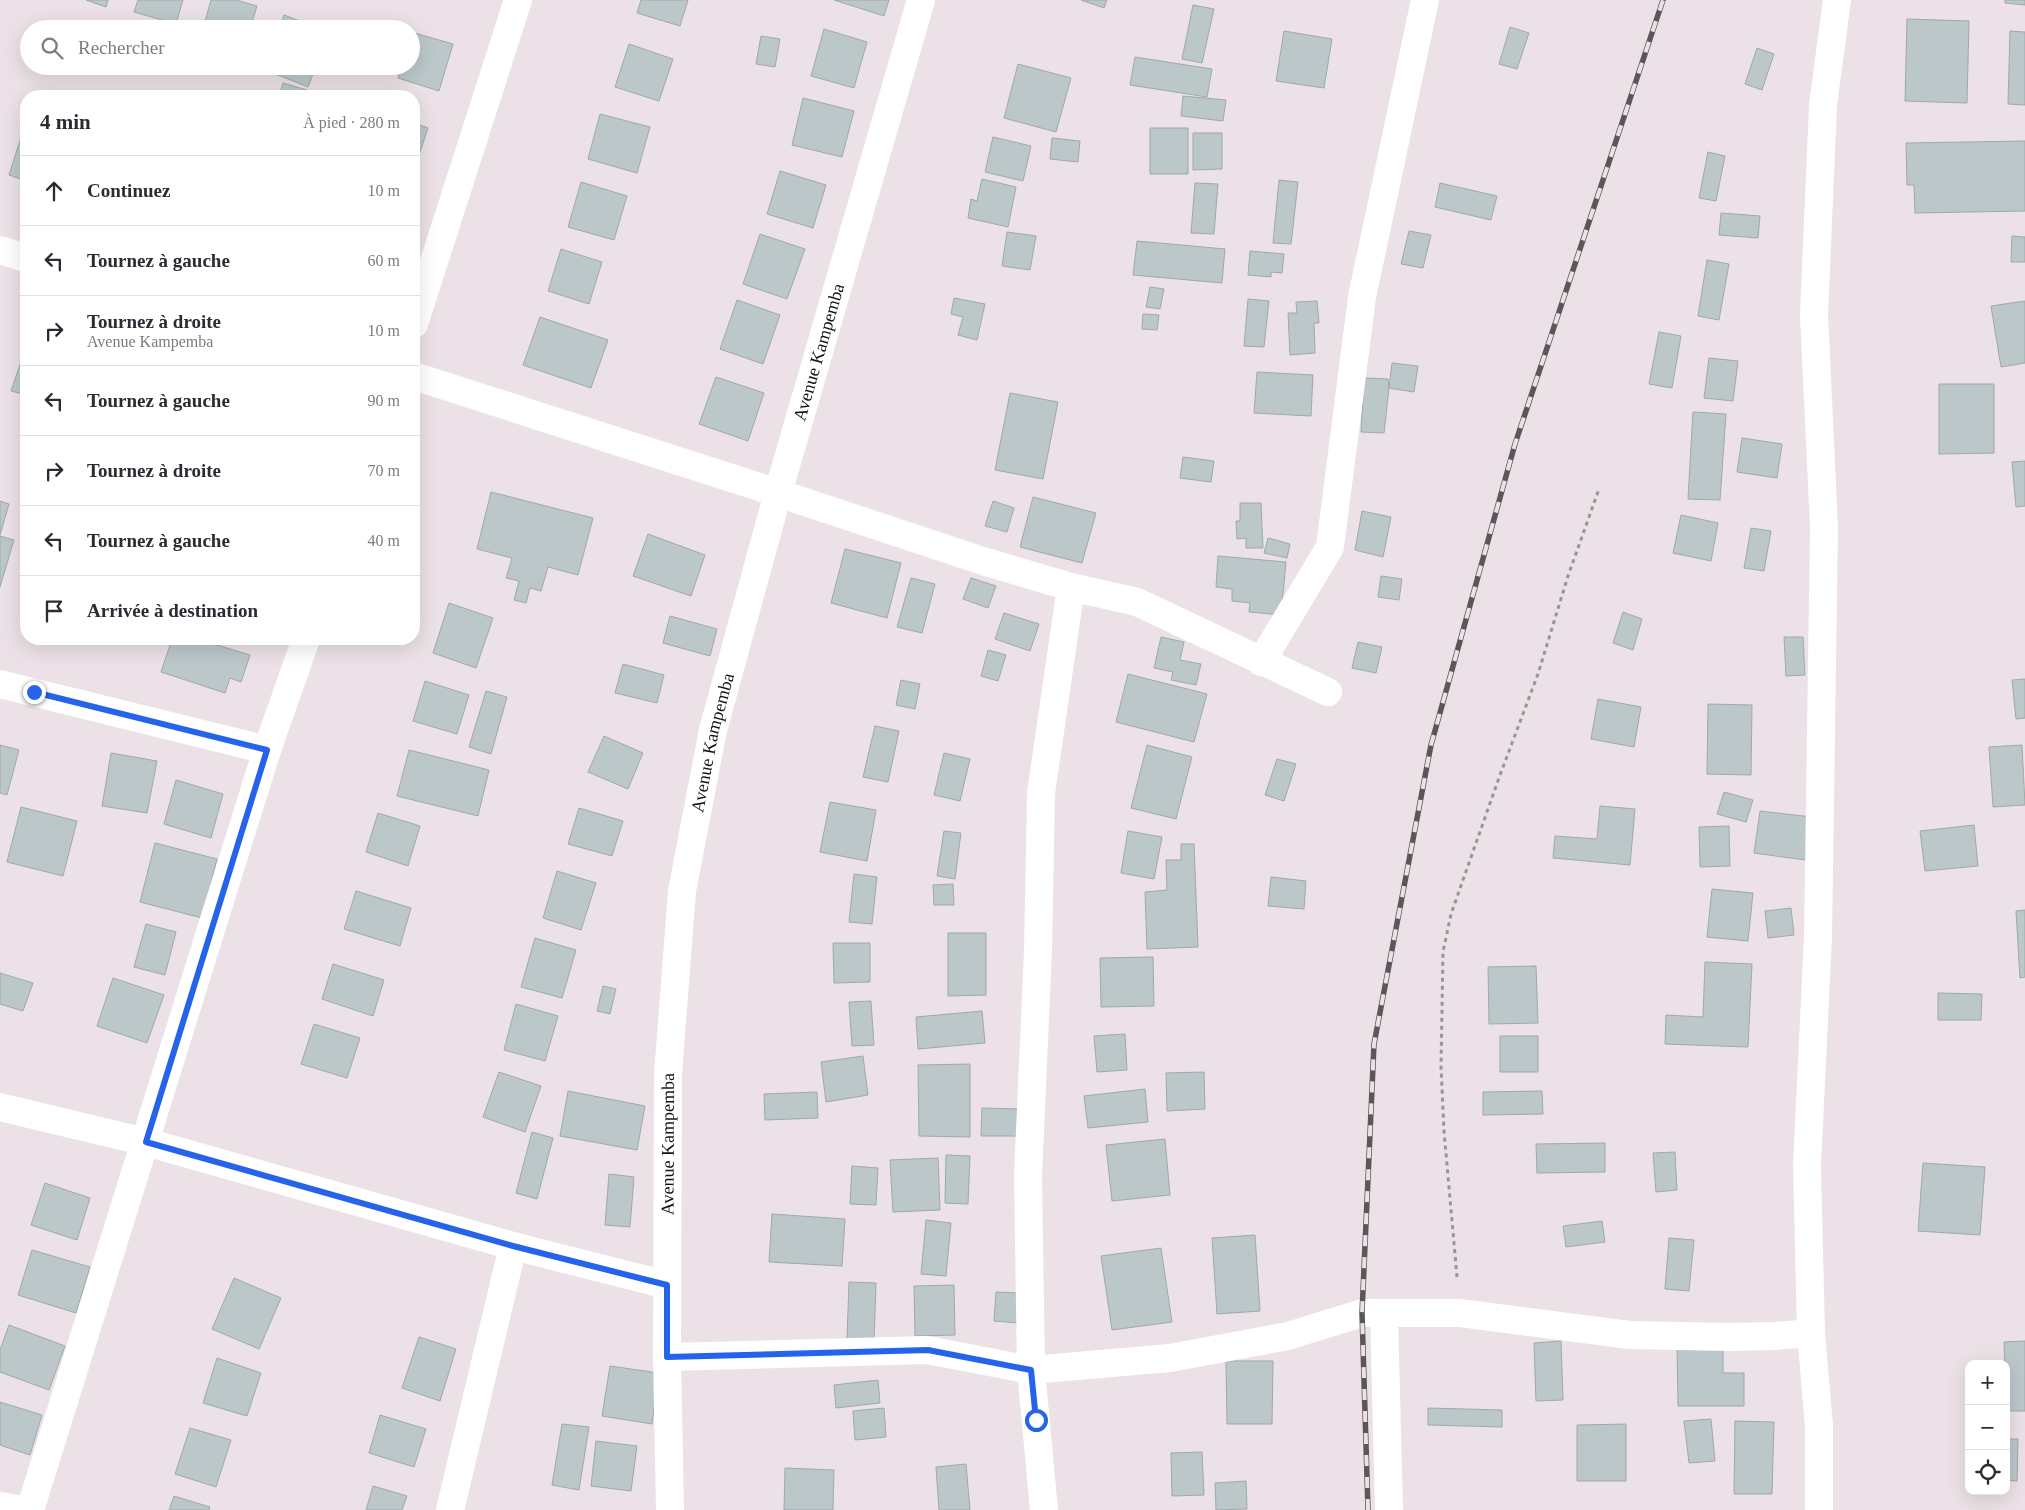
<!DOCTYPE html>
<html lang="fr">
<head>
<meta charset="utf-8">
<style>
	body { margin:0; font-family:"Times New Roman",serif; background:#f7f7f7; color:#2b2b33 }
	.controls { position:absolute; right:15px; bottom:15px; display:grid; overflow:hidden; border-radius:10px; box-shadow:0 5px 20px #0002 }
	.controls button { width:45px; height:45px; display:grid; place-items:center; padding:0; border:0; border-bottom:1px solid #e1e1e2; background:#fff; color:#2b2b33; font:25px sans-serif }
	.stop { position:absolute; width:15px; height:15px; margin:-11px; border:4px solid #2563eb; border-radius:50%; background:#fff }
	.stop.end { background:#2563eb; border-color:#fff; box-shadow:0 1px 5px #0008 }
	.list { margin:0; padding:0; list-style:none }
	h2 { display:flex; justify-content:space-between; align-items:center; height:65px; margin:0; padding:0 20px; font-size:21px }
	h2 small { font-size:16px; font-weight:400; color:#7c7c81 }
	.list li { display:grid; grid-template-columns:32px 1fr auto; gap:15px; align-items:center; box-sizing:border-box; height:70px; padding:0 20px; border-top:1px solid #e1e1e2 }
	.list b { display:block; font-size:19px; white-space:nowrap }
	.list p { margin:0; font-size:16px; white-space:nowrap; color:#7c7c81 }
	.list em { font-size:16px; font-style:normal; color:#7c7c81 }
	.icon { flex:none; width:28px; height:28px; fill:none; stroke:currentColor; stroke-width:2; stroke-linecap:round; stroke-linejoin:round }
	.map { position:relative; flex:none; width:2025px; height:1510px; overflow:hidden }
	.search { position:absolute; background:#fff; box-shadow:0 5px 20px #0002; left:20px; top:20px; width:400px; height:55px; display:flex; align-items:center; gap:12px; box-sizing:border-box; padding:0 18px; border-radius:28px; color:#7c7c81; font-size:19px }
	.panel { position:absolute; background:#fff; box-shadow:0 5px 20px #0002; left:20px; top:90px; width:400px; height:555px; border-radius:20px }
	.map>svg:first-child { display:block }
</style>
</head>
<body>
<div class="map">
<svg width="2025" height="1510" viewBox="0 0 2025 1510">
	<rect width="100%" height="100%" fill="#ebe1e6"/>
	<path fill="#bbc7c9" stroke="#9ea9ab" d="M 86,0 L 108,0 L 106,7 Z
		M 138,0 L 183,0 L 176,24 L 134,12 Z
		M 211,0 L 236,0 L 257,6 L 250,29 L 203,29 Z
		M 641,0 L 688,0 L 680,26 L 637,13 Z
		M 834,0 L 889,0 L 884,16 Z
		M 1081,0 L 1107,0 L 1104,8 Z
		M 2005,0 L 2025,0 L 2025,5 L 2005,3 Z
		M 1193,5 L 1214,9 L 1202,63 L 1182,59 Z
		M 284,15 L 321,29 L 279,29 Z
		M 1907,19 L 1969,21 L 1967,103 L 1905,101 Z
		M 1510,27 L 1529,33 L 1517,69 L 1499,64 Z
		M 824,29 L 867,42 L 854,88 L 811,76 Z
		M 1284,31 L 1332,39 L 1324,88 L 1276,81 Z
		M 2010,31 L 2025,32 L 2025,105 L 2008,104 Z
		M 411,32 L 453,44 L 439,91 L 398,78 L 401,66 L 411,66 Z
		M 761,36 L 780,39 L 775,67 L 756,64 Z
		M 629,44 L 673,59 L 659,101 L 615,87 Z
		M 1757,48 L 1774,54 L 1762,90 L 1745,84 Z
		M 1135,57 L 1212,69 L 1207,97 L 1130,85 Z
		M 1018,64 L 1071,78 L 1056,132 L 1004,118 Z
		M 269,66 L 316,66 L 308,87 L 268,71 Z
		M 283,83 L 307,90 L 305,96 L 279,96 Z
		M 1183,96 L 1226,100 L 1223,121 L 1181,116 Z
		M 803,98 L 854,111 L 842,157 L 792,145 Z
		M 600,114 L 650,127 L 637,173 L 588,159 Z
		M 26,122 L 26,181 L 9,175 Z
		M 414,123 L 428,128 L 415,167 L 414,166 Z
		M 1150,128 L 1188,128 L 1188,174 L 1150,174 Z
		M 1193,133 L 1222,133 L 1222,169 L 1193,170 Z
		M 993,137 L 1031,146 L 1023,181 L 985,172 Z
		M 1052,138 L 1080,141 L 1078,162 L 1050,159 Z
		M 2025,141 L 2025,211 L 1915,213 L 1914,185 L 1907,185 L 1906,143 Z
		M 1708,152 L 1725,156 L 1716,201 L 1699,198 Z
		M 780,171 L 826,185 L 813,228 L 767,214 Z
		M 982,179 L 1016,187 L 1008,227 L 968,218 L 971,199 L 977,201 Z
		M 1279,180 L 1298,182 L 1291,244 L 1273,243 Z
		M 581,182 L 627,196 L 614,240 L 568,227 Z
		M 1195,183 L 1218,184 L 1214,234 L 1191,233 Z
		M 1440,183 L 1497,196 L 1491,220 L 1435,207 Z
		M 1721,213 L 1760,216 L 1758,238 L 1719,235 Z
		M 1409,231 L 1431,235 L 1423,268 L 1401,264 Z
		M 1007,232 L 1036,236 L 1030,270 L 1002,266 Z
		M 760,234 L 805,249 L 787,299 L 743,284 Z
		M 2012,236 L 2025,237 L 2025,262 L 2011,262 Z
		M 1137,241 L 1225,249 L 1222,283 L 1133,275 Z
		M 561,249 L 602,262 L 589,304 L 548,291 Z
		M 1250,251 L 1284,254 L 1282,273 L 1271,272 L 1271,277 L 1248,275 Z
		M 1707,260 L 1729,264 L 1719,320 L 1698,316 Z
		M 1150,287 L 1164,289 L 1160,309 L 1146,307 Z
		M 954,298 L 985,304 L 977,340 L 958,335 L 963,317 L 951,314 Z
		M 1248,299 L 1269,301 L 1264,347 L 1244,346 Z
		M 737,300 L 780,315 L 763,364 L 720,349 Z
		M 1317,301 L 1319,323 L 1314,323 L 1315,353 L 1290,355 L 1288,313 L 1297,313 L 1296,302 Z
		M 2025,301 L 2025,363 L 2001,367 L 1991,306 Z
		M 1143,314 L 1159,315 L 1157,330 L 1142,329 Z
		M 540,317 L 608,340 L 591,388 L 523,365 Z
		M 1659,332 L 1681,336 L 1672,388 L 1649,384 Z
		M 26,347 L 26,395 L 11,391 Z
		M 1709,358 L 1738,361 L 1733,401 L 1704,398 Z
		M 1392,363 L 1418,366 L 1414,392 L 1389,388 Z
		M 1257,372 L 1313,375 L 1311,416 L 1254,413 Z
		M 716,377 L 764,393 L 748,441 L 699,424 Z
		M 1364,378 L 1388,379 L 1389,388 L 1384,433 L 1361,432 Z
		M 1939,384 L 1994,384 L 1994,453 L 1939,454 Z
		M 1010,393 L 1058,402 L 1043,479 L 995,470 Z
		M 1693,412 L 1726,414 L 1720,500 L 1688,499 Z
		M 1742,438 L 1782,444 L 1777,478 L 1737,472 Z
		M 1183,457 L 1214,461 L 1211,482 L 1180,478 Z
		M 2025,461 L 2025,506 L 2016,507 L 2012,462 Z
		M 491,492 L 593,518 L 578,575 L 548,567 L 541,591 L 530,588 L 526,603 L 514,600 L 519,581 L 506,578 L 512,558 L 477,549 Z
		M 1033,497 L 1096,513 L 1082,563 L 1020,547 Z
		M 0,501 L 9,504 L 0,535 Z
		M 993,501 L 1014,508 L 1007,532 L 985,526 Z
		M 1240,503 L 1261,503 L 1263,548 L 1246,548 L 1246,538 L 1237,539 L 1236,521 L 1240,521 Z
		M 1362,511 L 1391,517 L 1383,557 L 1355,550 Z
		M 1681,515 L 1718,523 L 1711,561 L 1673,553 Z
		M 1751,528 L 1771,531 L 1764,571 L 1744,568 Z
		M 648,534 L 705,555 L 691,596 L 633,576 Z
		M 0,536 L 14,540 L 0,587 Z
		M 1268,538 L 1290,544 L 1287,558 L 1264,553 Z
		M 845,549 L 901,563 L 887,618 L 831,603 Z
		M 1218,556 L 1286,562 L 1281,615 L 1249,612 L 1250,603 L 1232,601 L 1232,589 L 1216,587 Z
		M 1381,576 L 1402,579 L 1399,600 L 1378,597 Z
		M 911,578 L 935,584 L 922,633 L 897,627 Z
		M 971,578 L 996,586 L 988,608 L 963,599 Z
		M 449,603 L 493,618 L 476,668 L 433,653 Z
		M 1623,612 L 1642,619 L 1633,650 L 1613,643 Z
		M 1004,613 L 1039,624 L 1030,651 L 995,639 Z
		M 670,616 L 717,629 L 710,656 L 663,643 Z
		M 1161,637 L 1184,642 L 1180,660 L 1201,664 L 1196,685 L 1171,680 L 1173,672 L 1154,668 Z
		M 1784,637 L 1803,637 L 1805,675 L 1786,676 Z
		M 172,639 L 197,639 L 250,655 L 241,682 L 230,678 L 225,693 L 161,672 Z
		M 1358,642 L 1382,647 L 1376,673 L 1352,668 Z
		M 988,650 L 1006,655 L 998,681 L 981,676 Z
		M 623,664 L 664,675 L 657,703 L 615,693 Z
		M 1128,674 L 1207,694 L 1194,742 L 1116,722 Z
		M 2025,679 L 2025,718 L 2016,719 L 2012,680 Z
		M 901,680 L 920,684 L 915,709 L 896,705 Z
		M 425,681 L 469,695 L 457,734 L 413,721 Z
		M 486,691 L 507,697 L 491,754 L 469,747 Z
		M 1598,699 L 1641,707 L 1634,747 L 1591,739 Z
		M 1708,704 L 1752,705 L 1751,775 L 1707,774 Z
		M 875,726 L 899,731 L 888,782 L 863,777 Z
		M 604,736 L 643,753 L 628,789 L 588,772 Z
		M 0,745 L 19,750 L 7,795 L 0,793 Z
		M 1147,745 L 1192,757 L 1176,819 L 1131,808 Z
		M 2022,745 L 2025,805 L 1993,807 L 1989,747 Z
		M 409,750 L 489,770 L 478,816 L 397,796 Z
		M 111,753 L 157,761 L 147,813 L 102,806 Z
		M 944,753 L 970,759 L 960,801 L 934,795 Z
		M 1277,759 L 1296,764 L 1284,801 L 1265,795 Z
		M 176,780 L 223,794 L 211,838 L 164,824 Z
		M 1724,792 L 1753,800 L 1746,822 L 1717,814 Z
		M 830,802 L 876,810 L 867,861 L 820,852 Z
		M 1600,806 L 1635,809 L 1630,865 L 1553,858 L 1555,836 L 1597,839 Z
		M 21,807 L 77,821 L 63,876 L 7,862 Z
		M 579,808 L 623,821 L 612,856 L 568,844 Z
		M 1760,811 L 1812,817 L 1805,860 L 1754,853 Z
		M 378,813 L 420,826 L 408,866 L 366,852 Z
		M 1974,825 L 1978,866 L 1925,871 L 1920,831 Z
		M 1729,826 L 1730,866 L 1700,867 L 1699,827 Z
		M 944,831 L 961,833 L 955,879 L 937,876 Z
		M 1128,831 L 1162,837 L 1154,879 L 1121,873 Z
		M 155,843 L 217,859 L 202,918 L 140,902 Z
		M 1181,844 L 1194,844 L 1198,947 L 1147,949 L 1145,892 L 1167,890 L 1166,860 L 1181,860 Z
		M 557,871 L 596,883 L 581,930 L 543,918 Z
		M 854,874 L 877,877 L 872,924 L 849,922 Z
		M 1271,877 L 1306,881 L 1304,909 L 1268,906 Z
		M 953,884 L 954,905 L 934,905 L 933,885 Z
		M 1712,889 L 1753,893 L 1748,941 L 1707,937 Z
		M 356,891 L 411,908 L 400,946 L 344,929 Z
		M 1791,908 L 1794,935 L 1768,938 L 1765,911 Z
		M 2025,910 L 2025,977 L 2020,978 L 2016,911 Z
		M 146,924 L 176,932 L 165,975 L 134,967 Z
		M 948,933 L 986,933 L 986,995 L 948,996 Z
		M 535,938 L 576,950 L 562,998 L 521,987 Z
		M 833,943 L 870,943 L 870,982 L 834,983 Z
		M 1153,957 L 1154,1006 L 1101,1007 L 1100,958 Z
		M 1705,962 L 1752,964 L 1748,1047 L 1665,1044 L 1666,1015 L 1703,1017 Z
		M 333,964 L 384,980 L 373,1016 L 322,999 Z
		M 1536,966 L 1538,1023 L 1489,1024 L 1488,967 Z
		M 0,973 L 33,983 L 23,1011 L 0,1004 Z
		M 113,978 L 164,995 L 147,1043 L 97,1026 Z
		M 603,986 L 616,989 L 610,1014 L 597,1011 Z
		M 1938,993 L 1982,994 L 1981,1020 L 1938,1020 Z
		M 871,1001 L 874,1045 L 852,1046 L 849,1002 Z
		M 516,1004 L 558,1016 L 545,1061 L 504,1050 Z
		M 982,1011 L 985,1043 L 918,1049 L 916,1017 Z
		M 314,1024 L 360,1038 L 347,1078 L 301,1064 Z
		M 1125,1034 L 1127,1070 L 1097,1072 L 1094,1036 Z
		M 1500,1036 L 1538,1036 L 1538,1072 L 1500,1072 Z
		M 863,1056 L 868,1095 L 826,1102 L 821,1062 Z
		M 970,1064 L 970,1137 L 919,1136 L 918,1065 Z
		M 499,1072 L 541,1086 L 525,1132 L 483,1117 Z
		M 1204,1072 L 1205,1109 L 1167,1111 L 1166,1073 Z
		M 1145,1089 L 1148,1122 L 1088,1128 L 1084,1096 Z
		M 568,1091 L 645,1106 L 637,1150 L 560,1136 Z
		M 1542,1091 L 1543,1114 L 1483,1115 L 1483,1092 Z
		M 817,1092 L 818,1118 L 765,1120 L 764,1094 Z
		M 982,1108 L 1021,1109 L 1020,1136 L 981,1136 Z
		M 532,1132 L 553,1138 L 537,1199 L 516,1193 Z
		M 1165,1139 L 1170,1195 L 1112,1201 L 1106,1145 Z
		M 1605,1143 L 1605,1172 L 1537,1173 L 1536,1144 Z
		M 1675,1152 L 1677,1190 L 1656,1192 L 1653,1153 Z
		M 946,1155 L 970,1156 L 968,1204 L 945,1203 Z
		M 938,1158 L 940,1210 L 893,1212 L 890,1160 Z
		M 1923,1163 L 1985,1167 L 1980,1235 L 1918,1231 Z
		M 852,1166 L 878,1168 L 876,1205 L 850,1204 Z
		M 609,1174 L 634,1177 L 630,1227 L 605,1225 Z
		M 45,1183 L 90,1198 L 77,1240 L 31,1225 Z
		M 772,1214 L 845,1219 L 842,1266 L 769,1262 Z
		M 926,1220 L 951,1223 L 946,1276 L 921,1274 Z
		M 1602,1221 L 1605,1242 L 1566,1247 L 1563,1226 Z
		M 1255,1235 L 1260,1311 L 1217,1314 L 1212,1238 Z
		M 1669,1238 L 1694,1240 L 1689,1291 L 1665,1289 Z
		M 1161,1248 L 1172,1322 L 1112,1330 L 1101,1256 Z
		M 32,1250 L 90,1267 L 76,1313 L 18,1295 Z
		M 234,1278 L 281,1298 L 259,1349 L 212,1329 Z
		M 849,1282 L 876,1283 L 874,1340 L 847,1339 Z
		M 954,1285 L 955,1335 L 915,1336 L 914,1286 Z
		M 996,1292 L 1021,1293 L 1018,1323 L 994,1321 Z
		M 9,1325 L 65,1346 L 49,1390 L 0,1372 L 0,1350 Z
		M 419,1337 L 456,1349 L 440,1401 L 402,1388 Z
		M 1561,1341 L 1563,1400 L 1536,1401 L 1534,1343 Z
		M 2025,1341 L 2025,1411 L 2006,1411 L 2004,1342 Z
		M 1723,1343 L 1723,1373 L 1744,1373 L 1744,1406 L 1678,1406 L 1677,1344 Z
		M 217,1358 L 261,1373 L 247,1416 L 203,1403 Z
		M 1226,1361 L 1273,1361 L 1272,1424 L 1227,1424 Z
		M 610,1366 L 659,1373 L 652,1424 L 602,1416 Z
		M 878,1380 L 880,1403 L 836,1408 L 834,1385 Z
		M 0,1402 L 42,1415 L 30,1455 L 0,1445 Z
		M 884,1408 L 886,1437 L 855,1440 L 853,1411 Z
		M 1428,1408 L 1502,1410 L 1502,1427 L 1428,1425 Z
		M 380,1415 L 426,1429 L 414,1467 L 369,1453 Z
		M 1711,1419 L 1715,1461 L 1689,1463 L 1684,1421 Z
		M 1735,1421 L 1774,1422 L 1772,1494 L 1734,1494 Z
		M 562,1424 L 589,1427 L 579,1490 L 552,1485 Z
		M 1626,1424 L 1626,1481 L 1577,1481 L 1577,1425 Z
		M 190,1428 L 231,1440 L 216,1487 L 175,1474 Z
		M 2006,1439 L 2018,1439 L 2017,1481 L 2006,1480 Z
		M 596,1441 L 637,1446 L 631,1491 L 591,1486 Z
		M 1202,1452 L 1204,1495 L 1172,1496 L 1171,1453 Z
		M 966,1464 L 970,1510 L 939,1510 L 936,1467 Z
		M 785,1468 L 834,1470 L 833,1510 L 784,1510 Z
		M 1246,1481 L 1247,1509 L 1216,1510 L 1215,1483 Z
		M 373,1486 L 407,1496 L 402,1510 L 366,1510 Z
		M 174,1496 L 210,1507 L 209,1510 L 169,1510 Z"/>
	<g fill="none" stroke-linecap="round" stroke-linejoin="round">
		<path stroke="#9a9397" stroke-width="3" stroke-dasharray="4 4" stroke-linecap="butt" d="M 1457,1277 L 1444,1131 L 1441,1067 L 1443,952 L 1451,914 L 1500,775 L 1538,674 L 1568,576 L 1599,489"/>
		<g stroke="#fff" stroke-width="28">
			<path d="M 0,250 L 26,258"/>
			<path d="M 414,324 L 518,0"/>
			<path d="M 414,376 L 778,493 L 986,562 L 1071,587 L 1137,602 L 1328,692"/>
			<path d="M 1261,662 L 1330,547 L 1362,297 L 1425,0"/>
			<path d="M 0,684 L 267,750"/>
			<path d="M 0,1107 L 146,1142 L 513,1246 L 667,1285"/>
			<path d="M 1384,1314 L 1389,1510"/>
			<path d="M 667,1357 L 927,1350 L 1031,1370 L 1170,1358 L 1288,1336 L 1362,1313 L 1460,1313 L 1630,1335 L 1728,1337 L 1775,1336 L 1811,1333"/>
			<path d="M 0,1506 L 23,1510"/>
			<path d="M 30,1510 L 267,750 L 306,639"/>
			<path d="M 450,1510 L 513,1246"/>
			<path id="s1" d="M 670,1510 L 667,1357 L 668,1074 L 682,891 L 713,730 L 778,493 L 921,0"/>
			<path d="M 1044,1510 L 1031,1370 L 1028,1176 L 1038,951 L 1041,793 L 1071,587"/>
			<path d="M 1819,1510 L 1819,1426 L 1811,1333 L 1807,1165 L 1818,937 L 1824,527 L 1814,315 L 1823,105 L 1837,0"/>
		</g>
		<g stroke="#5b5659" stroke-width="5.5">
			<path id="rail" d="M 1368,1510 L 1362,1313 L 1374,1044 L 1431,745 L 1515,444 L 1663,0"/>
		</g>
		<use href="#rail" stroke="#ebe1e6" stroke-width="4" stroke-dasharray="11" stroke-linecap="butt"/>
	</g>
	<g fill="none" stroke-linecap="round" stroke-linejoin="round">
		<path stroke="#2563eb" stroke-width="6" d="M 34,692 L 267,750 L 146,1142 L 513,1246 L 667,1285 L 667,1357 L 928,1350 L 1031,1370 L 1036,1420"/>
	</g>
	<g text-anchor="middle" stroke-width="4" stroke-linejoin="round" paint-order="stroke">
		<g font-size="18" fill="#131012" stroke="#ebe1e6">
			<text dy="6" stroke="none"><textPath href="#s1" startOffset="1176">Avenue Kampemba</textPath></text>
			<text dy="6" stroke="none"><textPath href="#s1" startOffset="771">Avenue Kampemba</textPath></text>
			<text dy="6" stroke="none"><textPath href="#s1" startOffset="366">Avenue Kampemba</textPath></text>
		</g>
	</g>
</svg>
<div class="controls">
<button>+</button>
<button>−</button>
<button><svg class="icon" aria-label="locate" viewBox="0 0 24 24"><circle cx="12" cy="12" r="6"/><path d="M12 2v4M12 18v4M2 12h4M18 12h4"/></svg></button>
</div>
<div class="stop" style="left:1036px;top:1420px"></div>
<div class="stop end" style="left:34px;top:692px"></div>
<div class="search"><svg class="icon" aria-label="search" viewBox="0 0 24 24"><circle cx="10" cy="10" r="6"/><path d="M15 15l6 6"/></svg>Rechercher</div>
<section class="panel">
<h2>4 min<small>À pied · 280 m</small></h2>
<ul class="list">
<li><svg class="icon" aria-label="ahead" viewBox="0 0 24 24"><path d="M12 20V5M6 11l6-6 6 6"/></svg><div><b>Continuez</b></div><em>10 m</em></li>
<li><svg class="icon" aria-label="left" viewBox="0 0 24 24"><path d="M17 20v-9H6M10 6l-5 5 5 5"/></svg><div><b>Tournez à gauche</b></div><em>60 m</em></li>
<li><svg class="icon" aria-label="right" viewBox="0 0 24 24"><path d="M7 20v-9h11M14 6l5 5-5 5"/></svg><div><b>Tournez à droite</b><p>Avenue Kampemba</p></div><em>10 m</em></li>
<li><svg class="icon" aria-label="left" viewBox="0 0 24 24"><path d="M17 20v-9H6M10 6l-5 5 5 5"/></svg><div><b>Tournez à gauche</b></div><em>90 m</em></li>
<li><svg class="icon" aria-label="right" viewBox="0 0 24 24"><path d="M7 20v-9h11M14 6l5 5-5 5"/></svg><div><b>Tournez à droite</b></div><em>70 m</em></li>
<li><svg class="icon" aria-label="left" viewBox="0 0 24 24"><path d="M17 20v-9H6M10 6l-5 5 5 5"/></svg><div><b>Tournez à gauche</b></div><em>40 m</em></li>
<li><svg class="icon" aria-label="arrive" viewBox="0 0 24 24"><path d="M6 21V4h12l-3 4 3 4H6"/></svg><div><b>Arrivée à destination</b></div></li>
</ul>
</section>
</div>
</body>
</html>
